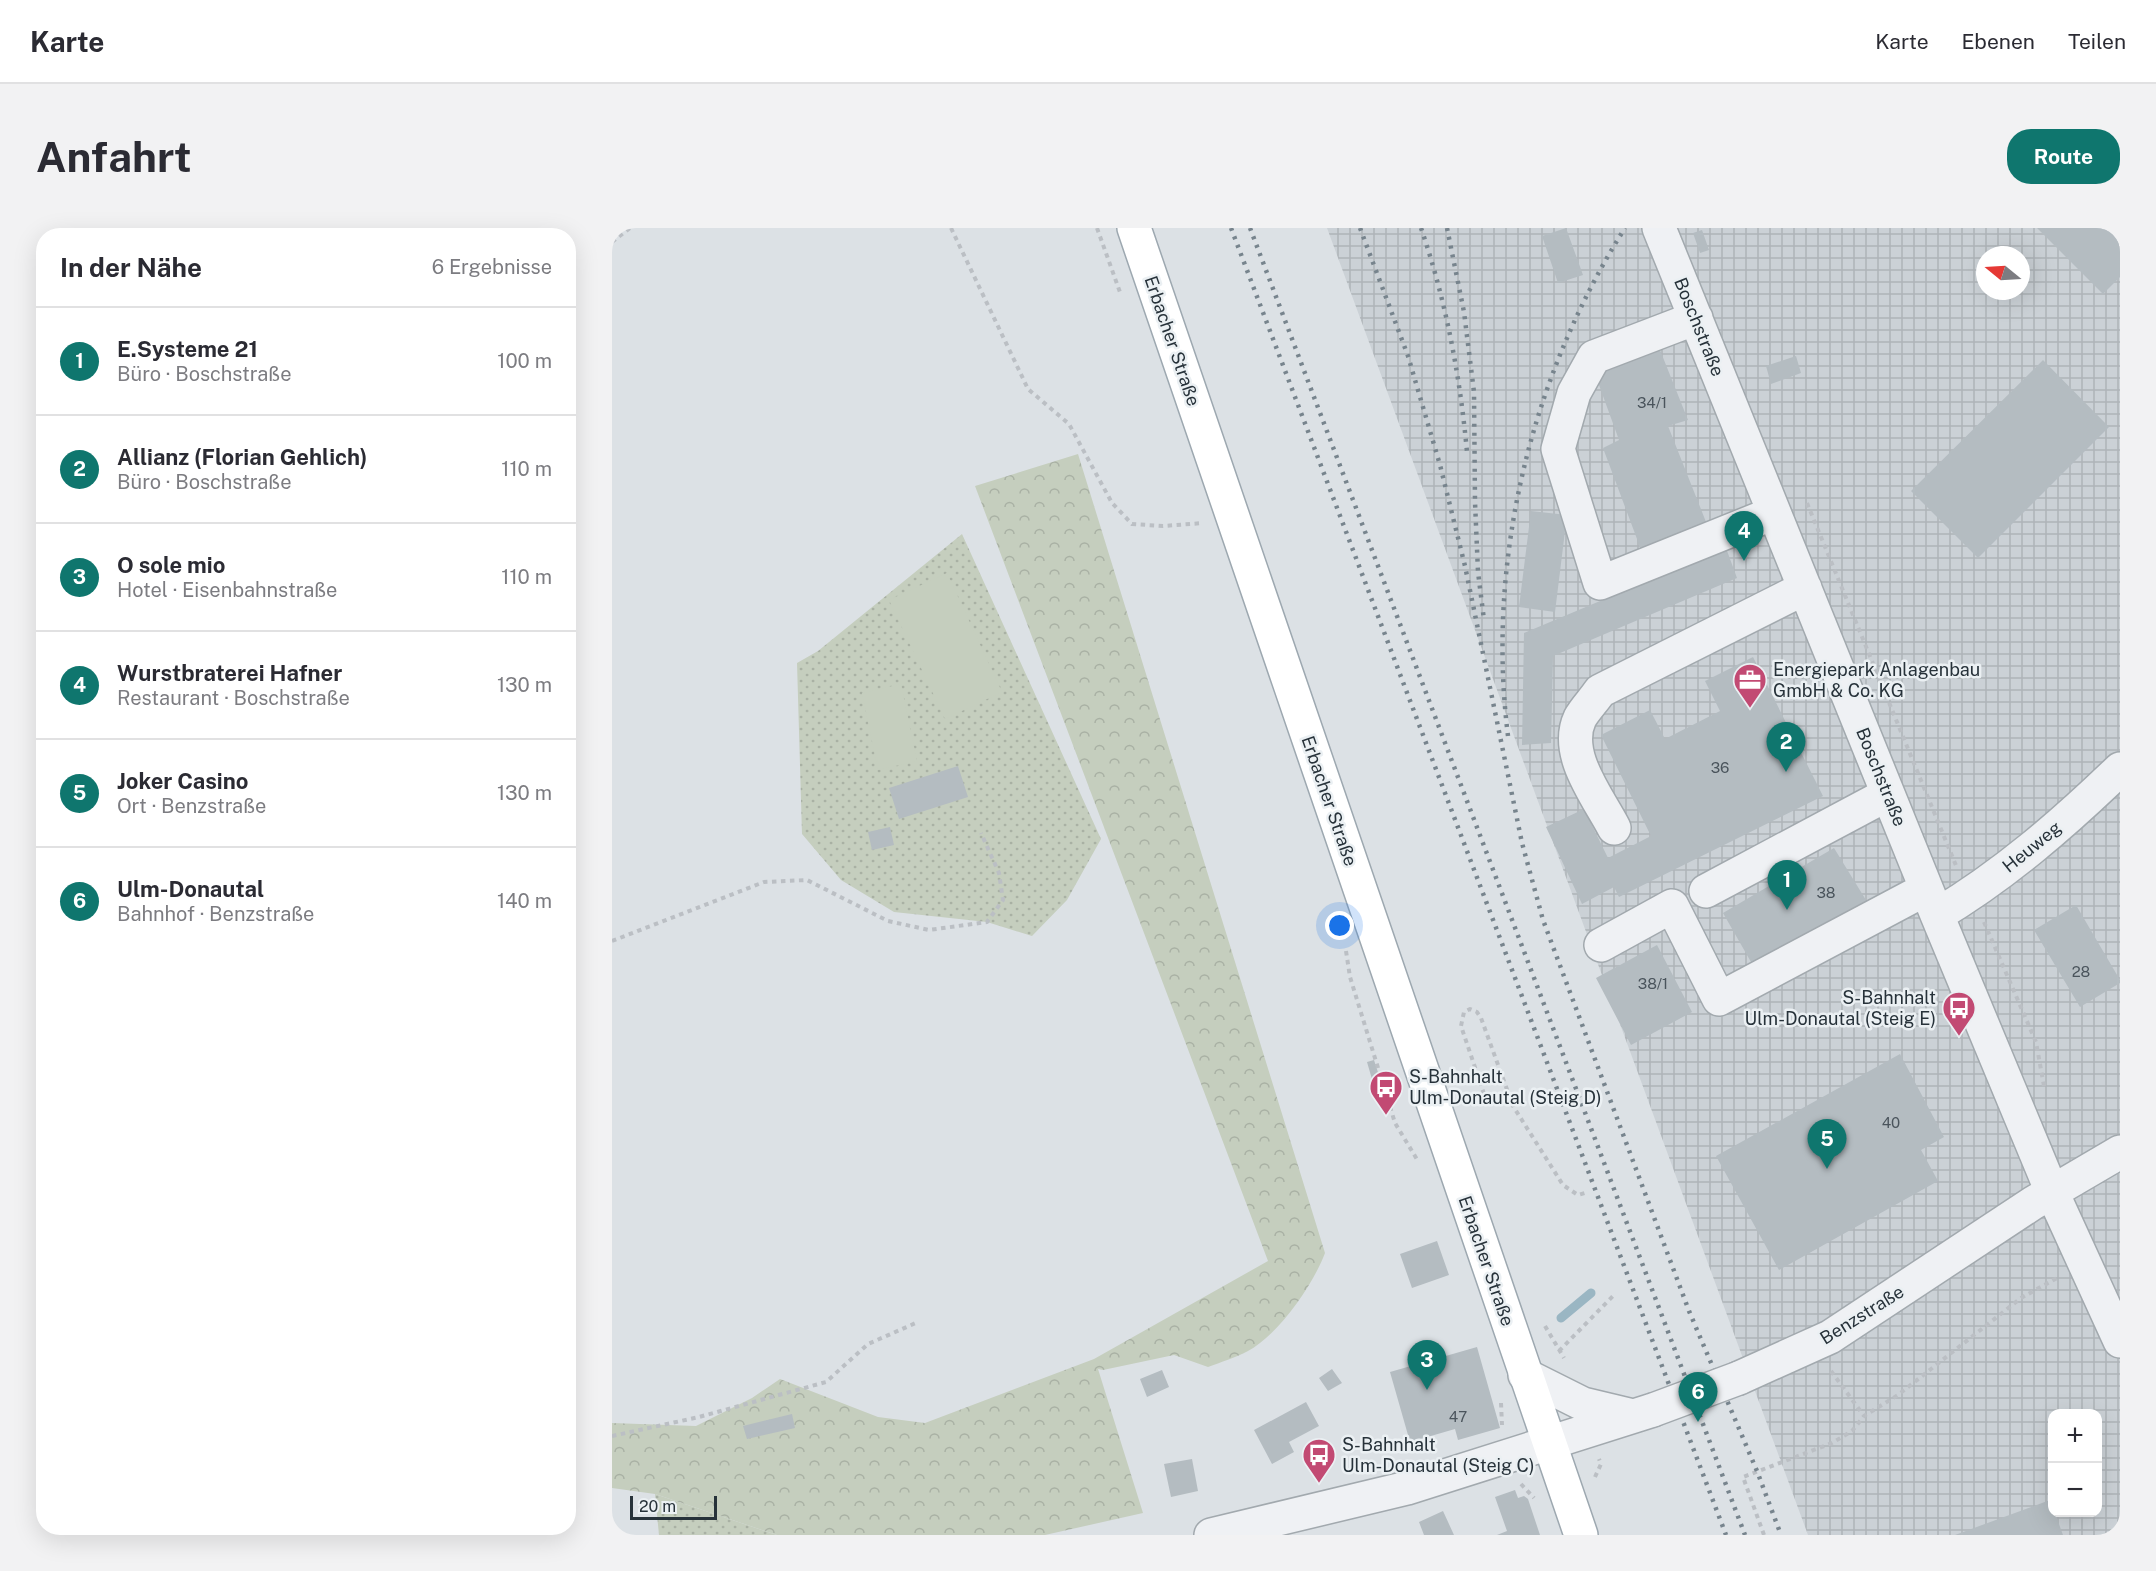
<!DOCTYPE html>
<html lang="de">
<head>
<meta charset="utf-8">
<style>
	body { margin:0; font-family:"Public Sans",sans-serif; background:#f2f2f3; color:#2b2b33 }
	.controls { position:absolute; right:18px; bottom:18px; display:grid; overflow:hidden; border-radius:12px; box-shadow:0 6px 24px #0002 }
	.controls button { width:54px; height:54px; display:grid; place-items:center; padding:0; border:0; border-bottom:2px solid #e1e1e2; background:#fff; color:#2b2b33; font:30px sans-serif }
	.compass { position:absolute; left:1364px; top:18px; width:54px; height:54px; border-radius:50%; background:#fff; box-shadow:0 6px 24px #0002; rotate:288deg }
	.scale { position:absolute; left:18px; bottom:15px; width:87px; box-sizing:border-box; padding-left:6px; border:3px solid #27323a; border-top:0; font-size:16px; line-height:21px; white-space:nowrap; color:#27323a; -webkit-text-stroke:4px #ebf0f3; paint-order:stroke }
	.you { position:absolute; left:728px; top:698px; width:21px; height:21px; margin:-15px; border:4px solid #fff; border-radius:50%; background:#1a73e8; box-shadow:0 0 0 9px #1a73e833 }
	.badge { display:grid; place-items:center; width:39px; height:39px; border-radius:50%; background:#0f766e; color:#fff; font-size:20px; font-weight:700 }
	.pin { position:absolute; translate:-50% -50px; filter:drop-shadow(0 2px 3px #0008) }
	.pin::after { content:''; position:absolute; top:32px; width:21px; height:18px; background:inherit; clip-path:polygon(0 0,100% 0,50% 100%) }
	.list { margin:0; padding:0; list-style:none }
	h2 { display:flex; justify-content:space-between; align-items:center; height:78px; margin:0; padding:0 24px; font-size:26px }
	h2 small { font-size:20px; font-weight:400; color:#7c7c81 }
	.list li { display:grid; grid-template-columns:39px 1fr auto; gap:18px; align-items:center; box-sizing:border-box; height:108px; padding:0 24px; border-top:2px solid #e1e1e2 }
	.list b { display:block; font-size:22px; white-space:nowrap }
	.list p { margin:0; font-size:20px; white-space:nowrap; color:#7c7c81 }
	.list em { font-size:20px; font-style:normal; color:#7c7c81 }
	.map { position:relative; flex:none; width:1508px; height:1307px; overflow:hidden; border-radius:24px }
	header { display:flex; align-items:center; gap:36px; box-sizing:border-box; height:84px; padding:0 30px; background:#fff; border-bottom:2px solid #e1e1e2 }
	header strong { font-size:28px }
	nav { display:flex; gap:33px; margin-inline-start:auto; font-size:21px }
	.intro { display:flex; align-items:center; justify-content:space-between; box-sizing:border-box; height:144px; padding:0 36px }
	h1 { margin:0; font-size:42px }
	.button { padding:15px 27px; border-radius:24px; background:#0f766e; color:#fff; font-size:21px; font-weight:700 }
	main { display:flex; gap:36px; padding:0 36px }
	aside { flex:1; background:#fff; border-radius:24px; box-shadow:0 6px 24px #0002 }
	.map>svg:first-child { display:block }
</style>
</head>
<body>
<header>
<strong>Karte</strong>
<nav><a>Karte</a><a>Ebenen</a><a>Teilen</a></nav>
</header>
<div class="intro"><h1>Anfahrt</h1><a class="button">Route</a></div>
<main>
<aside>
<h2>In der Nähe<small>6 Ergebnisse</small></h2>
<ul class="list">
<li><span class="badge">1</span><div><b>E.Systeme 21</b><p>Büro · Boschstraße</p></div><em>100 m</em></li>
<li><span class="badge">2</span><div><b>Allianz (Florian Gehlich)</b><p>Büro · Boschstraße</p></div><em>110 m</em></li>
<li><span class="badge">3</span><div><b>O sole mio</b><p>Hotel · Eisenbahnstraße</p></div><em>110 m</em></li>
<li><span class="badge">4</span><div><b>Wurstbraterei Hafner</b><p>Restaurant · Boschstraße</p></div><em>130 m</em></li>
<li><span class="badge">5</span><div><b>Joker Casino</b><p>Ort · Benzstraße</p></div><em>130 m</em></li>
<li><span class="badge">6</span><div><b>Ulm-Donautal</b><p>Bahnhof · Benzstraße</p></div><em>140 m</em></li>
</ul>
</aside>
<div class="map">
<svg width="1508" height="1307" viewBox="0 0 1508 1307">
	<defs>
		<pattern id="industrial-grid" width="8" height="8" patternUnits="userSpaceOnUse" patternTransform="scale(1.5)"><rect width="8" height="8" fill="#cbd1d6"/><path d="M0 4h8M4 0v8" fill="none" stroke="#aeb4b8"/></pattern>
		<pattern id="grass-dots" width="8" height="8" patternUnits="userSpaceOnUse" patternTransform="scale(1.5)"><rect width="8" height="8" fill="#c5cebe"/><path d="M2 2h.1M6 6h.1" fill="none" stroke="#a9b1a4" stroke-width="1.8" stroke-linecap="round"/></pattern>
		<pattern id="forest-crowns" width="20" height="18" patternUnits="userSpaceOnUse" patternTransform="scale(1.5)"><rect width="20" height="18" fill="#c5cebe"/><path d="M2 6a3 3 0 1 1 6 0M12 15a3 3 0 1 1 6 0" fill="none" stroke="#a9b1a4"/></pattern>
	</defs>
	<rect width="100%" height="100%" fill="#dce1e5"/>
	<path fill="url(#industrial-grid)" fill-rule="evenodd" d="M 715,0 L 1508,0 L 1508,1307 L 1196,1307 ZM 1373,27 L 1409,27 L 1409,63 L 1373,63 ZM 1440,1186 L 1486,1186 L 1486,1284 L 1440,1284 Z"/>
	<path fill="url(#grass-dots)" d="M 350,306 L 489,611 L 455,672 L 420,708 L 375,694 L 282,684 L 229,652 L 190,606 L 185,435 L 206,423 Z
		M 43,1266 L 165,1307 L 47,1307 Z"/>
	<path fill="url(#forest-crowns)" d="M 466,226 L 713,1025 C 701,1057 667,1106 636,1123 C 623,1130 609,1134 596,1139 L 562,1127 L 491,1142 L 486,1141 L 531,1285 L 433,1307 L 165,1307 L 43,1266 L 0,1260 L 0,1195 L 84,1198 L 140,1170 L 168,1151 L 266,1189 L 313,1195 L 482,1131 L 656,1033 L 363,258 Z"/>
	<path fill="#c5cebe" d="M 335,345 L 390,464 L 333,491 L 277,372 Z
		M 289,456 L 305,533 L 266,542 L 250,465 Z"/>
	<g fill="none" stroke-linecap="round" stroke-linejoin="round">
		<path stroke="#9ab6c3" stroke-width="9" d="M 949,1090 L 979,1065"/>
	</g>
	<path fill="#b4bcc1" d="M 954,0 L 971,47 L 946,55 L 930,8 Z
		M 1425,0 L 1508,0 L 1508,49 L 1491,66 Z
		M 1090,2 L 1097,22 L 1088,25 L 1081,5 Z
		M 1048,122 L 1076,192 L 1056,198 L 1096,299 L 1031,327 L 991,220 L 1007,212 L 983,146 Z
		M 1184,128 L 1189,145 L 1159,156 L 1154,138 Z
		M 1431,132 L 1497,199 L 1366,330 L 1299,263 Z
		M 919,283 L 955,287 L 943,384 L 907,379 Z
		M 1114,320 L 1125,350 L 941,428 L 939,515 L 910,517 L 912,405 Z
		M 1141,429 L 1211,568 L 1007,669 L 1002,659 L 970,676 L 934,599 L 972,581 L 996,630 L 1039,608 L 989,507 L 1038,482 L 1053,511 L 1108,483 L 1093,453 Z
		M 346,538 L 356,569 L 287,591 L 277,560 Z
		M 278,599 L 282,617 L 260,622 L 256,604 Z
		M 1222,620 L 1257,677 L 1143,741 L 1111,685 Z
		M 1464,677 L 1508,752 L 1508,755 L 1468,779 L 1422,702 Z
		M 1045,717 L 1080,784 L 1019,817 L 984,750 Z
		M 1288,826 L 1332,909 L 1309,922 L 1326,953 L 1167,1042 L 1104,928 Z
		M 762,832 L 772,863 L 764,865 L 755,834 Z
		M 825,1013 L 837,1047 L 800,1060 L 788,1026 Z
		M 865,1119 L 888,1200 L 846,1212 L 843,1201 L 798,1214 L 778,1144 Z
		M 720,1141 L 730,1155 L 716,1163 L 707,1150 Z
		M 550,1142 L 557,1159 L 535,1169 L 528,1151 Z
		M 694,1174 L 707,1198 L 677,1214 L 682,1224 L 660,1236 L 642,1202 Z
		M 180,1186 L 183,1200 L 135,1211 L 131,1198 Z
		M 580,1231 L 586,1263 L 559,1269 L 552,1236 Z
		M 903,1262 L 906,1270 L 912,1268 L 916,1271 L 928,1307 L 885,1307 L 895,1303 L 883,1269 Z
		M 1438,1272 L 1451,1307 L 1343,1307 Z
		M 831,1283 L 842,1307 L 812,1307 L 807,1294 Z"/>
	<g fill="none" stroke-linecap="round" stroke-linejoin="round">
		<g stroke="#a2a9ae" stroke-width="36">
			<path id="minor" d="M 1047,0 L 1325,687 L 1440,964 L 1508,1113
				M 1084,90 L 982,129 L 962,165 L 946,221 L 988,355 L 1162,285
				M 1002,600 C 986,569 951,526 968,490 C 973,481 982,472 988,463 L 1193,360
				M 1094,663 L 1276,566
				M 1325,687 C 1392,647 1451,596 1508,541
				M 989,717 L 1060,678 L 1107,771 L 1314,661
				M 913,1147 L 971,1176 L 1017,1187
				M 1127,1150 L 1218,1109 L 1421,975 L 1508,924
				M 599,1307 L 795,1260 L 1041,1182"/>
		</g>
		<g stroke="#9da8b0" stroke-width="36">
			<path id="major" d="M 522,0 L 969,1307"/>
		</g>
		<path stroke="#bbbfc4" stroke-width="4" stroke-dasharray="4.5 4.5" stroke-linecap="butt" d="M 339,0 L 416,161 L 457,196 L 500,275 L 520,296 L 551,298 L 591,295
			M 485,0 L 509,67
			M 0,14 L 18,0
			M 1195,275 L 1345,640
			M 1372,694 L 1424,814 L 1432,858
			M 0,713 L 152,654 L 195,652 L 276,693 L 317,702 L 375,694 L 391,672 L 387,645 L 369,605
			M 734,723 L 738,749 L 783,895 L 806,933
			M 857,876 L 872,866 L 849,798 L 852,784 L 858,781 L 865,784 L 869,790 L 901,878 L 951,957 L 966,967 L 976,964
			M 933,1098 L 952,1130
			M 947,1123 L 1001,1068
			M 1219,1143 L 1252,1188
			M 889,1175 L 890,1197
			M 0,1208 L 87,1189 L 214,1154 L 256,1116 L 306,1094
			M 983,1249 L 989,1236 L 987,1231
			M 909,1256 L 922,1270
			M 1152,1307 L 1131,1249 L 1220,1215 L 1240,1203 L 1252,1188 L 1286,1167 L 1409,1070 L 1445,1050"/>
		<use href="#minor" stroke="#eff1f4" stroke-width="33"/>
		<use href="#major" stroke="#fff" stroke-width="33"/>
		<path stroke="#77848d" stroke-width="4.5" stroke-dasharray="3 6" stroke-linecap="butt" d="M 619,0 L 1114,1307
			M 638,0 L 1133,1307
			M 748,0 L 796,128 L 828,237 L 853,338 L 910,615 L 931,692 L 1077,1083 L 1145,1243 L 1169,1307
			M 809,0 C 834,73 848,148 855,224
			M 835,0 L 852,84 L 862,164 L 863,274 L 866,344 L 872,392
			M 896,508 C 874,333 919,148 1013,0"/>
		<g stroke="#a2a9ae" stroke-width="36" stroke-linecap="butt">
			<path id="minor-bridge" d="M 1041,1182 L 1127,1150"/>
		</g>
		<use href="#minor-bridge" stroke="#eff1f4" stroke-width="33"/>
	</g>
	<defs>
		<g id="office-pin" transform="scale(1.725)"><path d="M0 17L-7.5 6A9.5 9.5 0 1 1 7.5 6Z" fill="#c24a73" stroke="#ebf0f3"/><path d="M-6-3h4V-5.5h4V-3h4V5H-6ZM-1-4.5V-3h2v-1.5ZM-6 0V1H6V0Z" fill="#fff"/></g>
		<g id="bus-pin" transform="scale(1.725)"><path d="M0 17L-7.5 6A9.5 9.5 0 1 1 7.5 6Z" fill="#c24a73" stroke="#ebf0f3"/><path d="M-5-6H5V4H4V6H2V4H-2V6H-4V4H-5ZM-3.5-4V0h7V-4ZM-3.5 1.2v1.5H-2V1.2ZM2 1.2v1.5H3.5V1.2Z" fill="#fff"/></g>
	</defs>
	<g fill-rule="evenodd">
		<use href="#office-pin" x="1138" y="452"/>
		<use href="#bus-pin" x="1347" y="780"/>
		<use href="#bus-pin" x="774" y="859"/>
		<use href="#bus-pin" x="707" y="1227"/>
	</g>
	<g text-anchor="middle" stroke-width="5" stroke-linejoin="round" paint-order="stroke">
		<g font-size="15" fill="#4a545c">
			<text x="1040" y="180">34/1</text>
			<text x="1108" y="545">36</text>
			<text x="1214" y="670">38</text>
			<text x="1469" y="749">28</text>
			<text x="1041" y="761">38/1</text>
			<text x="1279" y="900">40</text>
			<text x="846" y="1194">47</text>
		</g>
		<g font-size="18" fill="#27323a" stroke="#ebf0f3">
			<text transform="translate(1087 99) rotate(68)" y="6">Boschstraße</text>
			<text transform="translate(560 113) rotate(71)" y="6">Erbacher Straße</text>
			<text transform="translate(1269 549) rotate(68)" y="6">Boschstraße</text>
			<text transform="translate(717 573) rotate(71)" y="6">Erbacher Straße</text>
			<text transform="translate(1420 619) rotate(-39)" y="6">Heuweg</text>
			<text transform="translate(874 1033) rotate(71)" y="6">Erbacher Straße</text>
			<text transform="translate(1250 1087) rotate(-32)" y="6">Benzstraße</text>
		</g>
		<g font-size="18" fill="#27323a" stroke="#ebf0f3" text-anchor="start">
			<text x="1161" y="448">Energiepark Anlagenbau<tspan x="1161" dy="21">GmbH &amp; Co. KG</tspan></text>
			<text x="1324" y="776" text-anchor="end">S-Bahnhalt<tspan x="1324" dy="21">Ulm-Donautal (Steig E)</tspan></text>
			<text x="797" y="855">S-Bahnhalt<tspan x="797" dy="21">Ulm-Donautal (Steig D)</tspan></text>
			<text x="730" y="1223">S-Bahnhalt<tspan x="730" dy="21">Ulm-Donautal (Steig C)</tspan></text>
		</g>
	</g>
</svg>
<div class="controls">
<button>+</button>
<button>−</button>
</div>
<svg class="compass" viewBox="-18 -18 36 36"><path d="M0-13l5 13h-10z" fill="#e53935"/><path d="M0 13l5-13h-10z" fill="#7c7c81"/></svg>
<div class="scale">20 m</div>
<div class="you"></div>
<div class="pin badge" style="left:1175px;top:682px">1</div>
<div class="pin badge" style="left:1174px;top:544px">2</div>
<div class="pin badge" style="left:815px;top:1162px">3</div>
<div class="pin badge" style="left:1132px;top:333px">4</div>
<div class="pin badge" style="left:1215px;top:941px">5</div>
<div class="pin badge" style="left:1086px;top:1194px">6</div>
</div>
</main>
</body>
</html>
